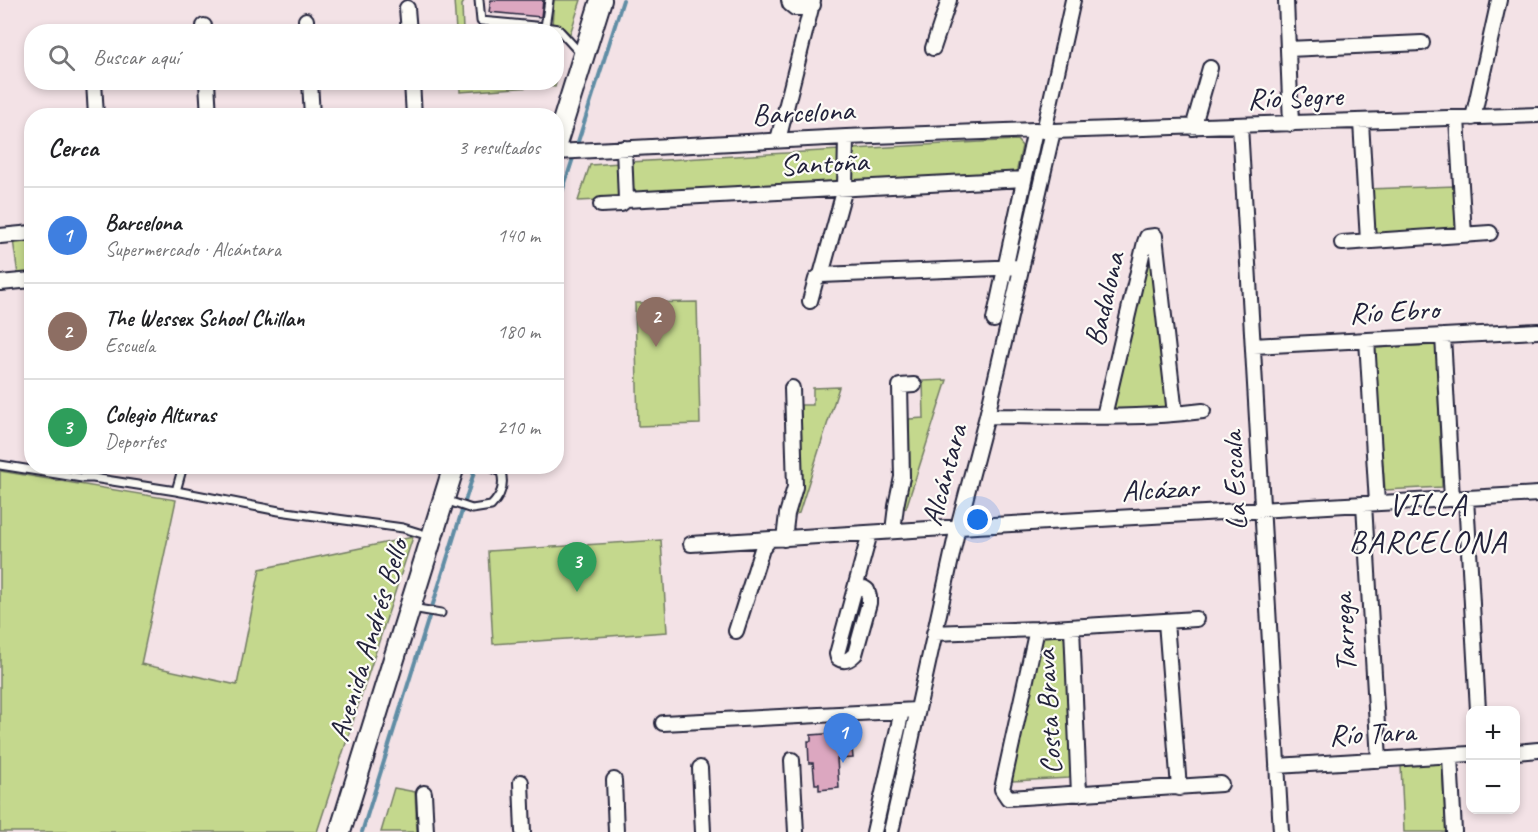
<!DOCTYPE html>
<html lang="es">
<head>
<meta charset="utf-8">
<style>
	body { margin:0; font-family:Caveat,sans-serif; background:#f2f2f2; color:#202124 }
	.controls { position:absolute; right:18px; bottom:18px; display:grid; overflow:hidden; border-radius:12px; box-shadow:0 3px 9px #0003 }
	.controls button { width:54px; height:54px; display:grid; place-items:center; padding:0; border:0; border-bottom:2px solid #e0e0e0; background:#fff; color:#202124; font:30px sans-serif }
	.you { position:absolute; left:978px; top:520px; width:21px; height:21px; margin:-15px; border:4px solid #fff; border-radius:50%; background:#1a73e8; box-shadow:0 0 0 9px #1a73e833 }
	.badge { display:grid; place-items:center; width:39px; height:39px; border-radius:50%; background:#22223b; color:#fff; font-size:20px; font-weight:700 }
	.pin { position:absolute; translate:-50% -50px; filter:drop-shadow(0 2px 3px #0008) }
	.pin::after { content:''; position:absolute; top:32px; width:21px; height:18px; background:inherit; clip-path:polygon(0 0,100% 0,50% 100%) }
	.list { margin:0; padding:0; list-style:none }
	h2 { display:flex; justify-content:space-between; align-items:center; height:78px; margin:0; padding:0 24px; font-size:26px }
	h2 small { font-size:20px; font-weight:400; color:#757577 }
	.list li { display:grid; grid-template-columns:39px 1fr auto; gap:18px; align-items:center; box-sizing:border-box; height:96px; padding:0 24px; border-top:2px solid #e0e0e0 }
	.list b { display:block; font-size:22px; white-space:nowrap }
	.list p { margin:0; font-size:20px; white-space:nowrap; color:#757577 }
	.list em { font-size:20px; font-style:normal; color:#757577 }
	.icon { flex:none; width:33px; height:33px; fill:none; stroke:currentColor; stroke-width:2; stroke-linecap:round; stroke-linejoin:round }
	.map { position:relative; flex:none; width:1538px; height:832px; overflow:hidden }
	.search { position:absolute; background:#fff; box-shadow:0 3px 9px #0003; left:24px; top:24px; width:540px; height:66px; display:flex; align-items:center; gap:15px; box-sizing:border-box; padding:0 21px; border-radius:24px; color:#757577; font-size:22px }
	.panel { position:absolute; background:#fff; box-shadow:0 3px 9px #0003; left:24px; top:108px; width:540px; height:366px; border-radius:24px }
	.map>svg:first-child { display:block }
</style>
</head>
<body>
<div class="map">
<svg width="1538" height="832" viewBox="0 0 1538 832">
	<rect width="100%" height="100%" fill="#f3e2e6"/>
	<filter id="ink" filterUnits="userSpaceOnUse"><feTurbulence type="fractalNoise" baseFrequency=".0167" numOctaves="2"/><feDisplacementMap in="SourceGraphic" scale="12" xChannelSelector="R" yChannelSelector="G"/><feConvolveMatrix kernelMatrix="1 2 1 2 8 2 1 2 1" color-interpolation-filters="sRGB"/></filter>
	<g filter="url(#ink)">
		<path fill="#c4d88d" stroke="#737d64" stroke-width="1.5" d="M 454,0 L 465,0 L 462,5 L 463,31 L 456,31 Z
			M 554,0 L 581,0 L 570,34 L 560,25 L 552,25 Z
			M 460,83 L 460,82 L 556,83 L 555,87 L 547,86 L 460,92 Z
			M 1039,137 L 1043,138 L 1018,251 L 1014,250 Z
			M 1017,140 L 1022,146 L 1016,174 L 853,182 L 853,149 Z
			M 840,150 L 839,183 L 638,193 L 630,186 L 630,162 Z
			M 620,163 L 622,199 L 578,201 L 590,165 Z
			M 1456,186 L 1458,230 L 1371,238 L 1367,189 Z
			M 31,239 L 31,274 L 18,275 L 13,240 Z
			M 1152,239 L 1172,412 L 1106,413 Z
			M 697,302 L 700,424 L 638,426 L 635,303 Z
			M 1436,345 L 1442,487 L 1385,490 L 1373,348 Z
			M 947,380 L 906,508 L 902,509 L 910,480 L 909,419 L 924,418 L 923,381 Z
			M 839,387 L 799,513 L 795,514 L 802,487 L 801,405 L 813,405 L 813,388 Z
			M 0,471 L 176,500 L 141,664 L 237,685 L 260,569 L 413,537 L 317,832 L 0,832 Z
			M 661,540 L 667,632 L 493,644 L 488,551 Z
			M 1064,631 L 1074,773 L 1069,778 L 1013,781 L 1010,773 L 1042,632 Z
			M 1442,763 L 1446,832 L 1404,832 L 1401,765 Z
			M 394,788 L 415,792 L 417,832 L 381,832 Z"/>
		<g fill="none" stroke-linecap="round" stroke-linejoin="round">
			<path stroke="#608da5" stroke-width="4" d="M 576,148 L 623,0
				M 556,211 L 574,155
				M 362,832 L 476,466"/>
		</g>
		<path fill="#dca7c0" stroke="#22223b" stroke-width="1.5" d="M 491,0 L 543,0 L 541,17 L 489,12 Z
			M 838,733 L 839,738 L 851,737 L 853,758 L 837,759 L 839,788 L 819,790 L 819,784 L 815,784 L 813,763 L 809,763 L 808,741 L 811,741 L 811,735 Z"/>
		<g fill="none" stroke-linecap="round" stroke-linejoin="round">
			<g stroke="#22223b" stroke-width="11">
				<path id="service" d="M 479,0 L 481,21 L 545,27 L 549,0
					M 545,27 L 558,29 L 580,53
					M 0,465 L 82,478 L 93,478 L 176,491 L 279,511 L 403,528 L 429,536
					M 176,491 L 183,466
					M 445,500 L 472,509 L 491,506 C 501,496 505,486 501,472 L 488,466
					M 412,608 L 441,613"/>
			</g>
			<g stroke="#22223b" stroke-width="18">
				<path id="minor" d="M 789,0 L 790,4 L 795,8 L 802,8 L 813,5
					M 1286,0 L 1291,124
					M 407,8 L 409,32
					M 306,20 L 307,32
					M 204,26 L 204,32
					M 933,48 L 949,0
					M 1288,49 L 1422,43
					M 94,82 L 96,116
					M 207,82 L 209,116
					M 310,82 L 312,116
					M 412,82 L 414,116
					M 1457,118 L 1464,235
					M 1473,118 L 1499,0
					M 1361,122 L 1368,241
					M 1240,126 L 1281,832
					M 1193,128 L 1210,68
					M 1044,131 L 1073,0
					M 778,140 L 813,0
					M 624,148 L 626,200 L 1024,179
					M 556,152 L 846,137 L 1035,130 L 1053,131 L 1538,115
					M 601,205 L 621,204 L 626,200
					M 0,236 L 32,233
					M 1342,243 L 1490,233
					M 821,275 L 1021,267
					M 0,283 L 32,280
					M 810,301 L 816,279 L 821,275 L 845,188 L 846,137
					M 994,320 L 1035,130
					M 1443,336 L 1452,499
					M 1367,340 L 1377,503
					M 1253,346 L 1538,331
					M 987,416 C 1059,416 1131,420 1203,411
					M 1104,416 L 1145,242 L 1147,237 L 1155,236 L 1175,414
					M 1466,498 L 1478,710
					M 1364,504 L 1379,760
					M 893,531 L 896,506 L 902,477 L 900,386 L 914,385
					M 784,539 L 787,514 L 795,487 L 792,388
					M 691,544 L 976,526 L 1538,494
					M 855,588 L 864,588 L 867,590 L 869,597 L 869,603 L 855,654 C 850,659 845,663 838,658 L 837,654 L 870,533
					M 1166,622 L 1179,788
					M 1072,627 L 1079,794
					M 1037,629 L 1002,789 L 1008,798 L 1221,784
					M 736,631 L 762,549 L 769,540
					M 934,633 L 1037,629 L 1196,619
					M 663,723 L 917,710
					M 1516,752 L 1538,750
					M 1450,756 L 1454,832
					M 792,760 L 796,832
					M 1277,766 L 1470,754
					M 700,768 L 703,832
					M 614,780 L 616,832
					M 521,782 L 523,832
					M 424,793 L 426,832
					M 874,832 L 902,711
					M 891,832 L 958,527 L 987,416 L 1053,131"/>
			</g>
			<g stroke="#22223b" stroke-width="24">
				<path id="secondary" d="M 556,144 L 601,0
					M 340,832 L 454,466"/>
			</g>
			<use href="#service" stroke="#fdfcf7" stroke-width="7"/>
			<use href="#minor" stroke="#fdfcf7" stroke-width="14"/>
			<use href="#secondary" stroke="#fdfcf7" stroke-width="20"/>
		</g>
	</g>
	<g text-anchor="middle" stroke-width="4.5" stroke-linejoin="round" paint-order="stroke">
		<g font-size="30" fill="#22223b" stroke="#fdfcf7">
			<text transform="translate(1295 97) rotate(-2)" y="10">Río Segre</text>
			<text transform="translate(803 112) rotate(-3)" y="10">Barcelona</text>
			<text transform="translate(824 163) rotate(-3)" y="10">Santoña</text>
			<text transform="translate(1104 299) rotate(-77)" y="10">Badalona</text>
			<text transform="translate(1394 311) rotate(-3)" y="10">Río Ebro</text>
			<text transform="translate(944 475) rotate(-75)" y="10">Alcántara</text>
			<text transform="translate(1234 481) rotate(-93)" y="10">La Escala</text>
			<text transform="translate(1160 489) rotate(-3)" y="10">Alcázar</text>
			<text transform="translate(1344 633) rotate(-93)" y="10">Tarrega</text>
			<text transform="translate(368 640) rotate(-73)" y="10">Avenida Andrés Bello</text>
			<text transform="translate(1048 712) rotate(-93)" y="10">Costa Brava</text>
			<text transform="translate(1372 733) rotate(-3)" y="10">Río Tara</text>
		</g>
		<g font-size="32" letter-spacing="1.5" fill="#22223b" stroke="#fdfcf7">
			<text x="1428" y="515">VILLA<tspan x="1428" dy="37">BARCELONA</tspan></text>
		</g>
	</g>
</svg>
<div class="controls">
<button>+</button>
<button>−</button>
</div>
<div class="you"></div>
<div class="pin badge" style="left:843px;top:763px;background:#3f7fe0">1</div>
<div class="pin badge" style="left:656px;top:347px;background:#8d6e63">2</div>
<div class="pin badge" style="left:577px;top:592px;background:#2e9e5b">3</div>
<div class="search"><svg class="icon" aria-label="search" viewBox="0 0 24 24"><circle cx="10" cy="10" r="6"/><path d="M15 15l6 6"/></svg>Buscar aquí</div>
<section class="panel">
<h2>Cerca<small>3 resultados</small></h2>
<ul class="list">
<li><span class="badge" style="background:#3f7fe0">1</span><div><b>Barcelona</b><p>Supermercado · Alcántara</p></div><em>140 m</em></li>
<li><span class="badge" style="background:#8d6e63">2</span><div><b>The Wessex School Chillan</b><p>Escuela</p></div><em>180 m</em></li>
<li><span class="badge" style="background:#2e9e5b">3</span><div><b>Colegio Alturas</b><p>Deportes</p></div><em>210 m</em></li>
</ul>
</section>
</div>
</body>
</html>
